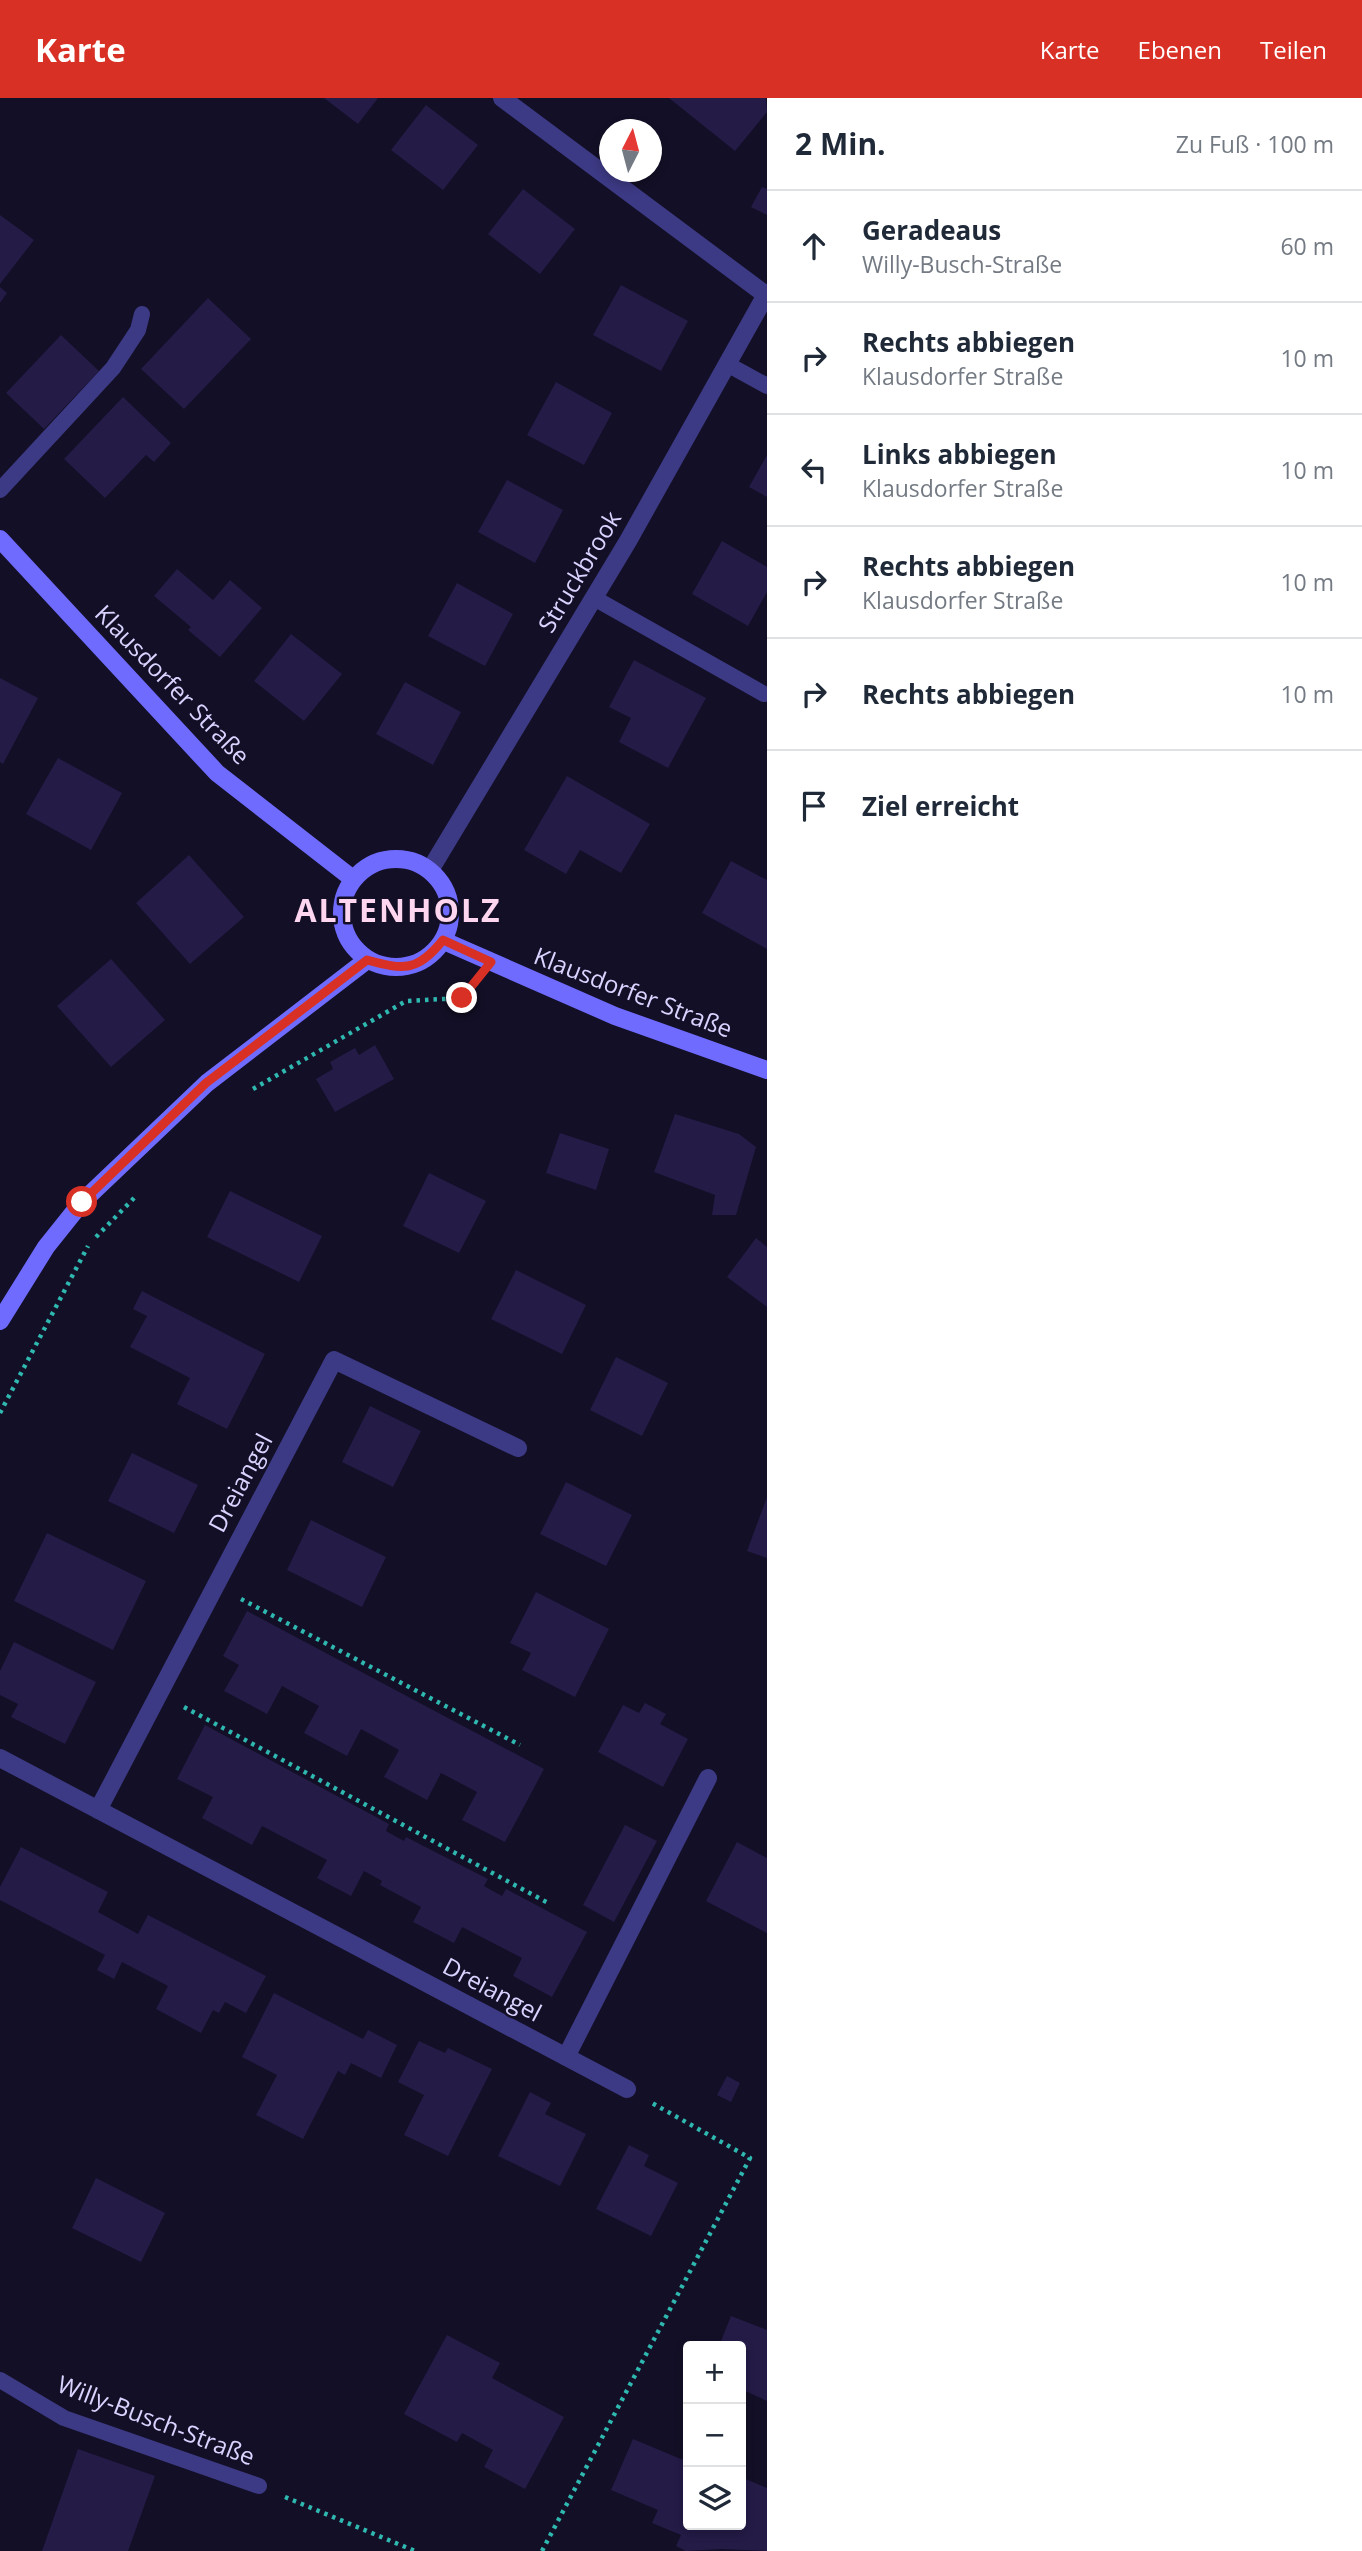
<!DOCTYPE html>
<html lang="de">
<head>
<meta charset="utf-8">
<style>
	body { margin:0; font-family:"Open Sans",sans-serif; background:#f6f6f7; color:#1f2937 }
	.controls { position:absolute; right:21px; bottom:21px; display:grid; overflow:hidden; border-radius:7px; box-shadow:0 4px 10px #0003 }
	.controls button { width:63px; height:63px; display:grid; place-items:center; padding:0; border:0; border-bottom:2px solid #e0e1e3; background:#fff; color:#1f2937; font:35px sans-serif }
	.compass { position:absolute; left:599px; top:21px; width:63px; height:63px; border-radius:50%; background:#fff; box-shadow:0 4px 10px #0003; rotate:6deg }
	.stop { position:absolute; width:21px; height:21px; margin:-16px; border:5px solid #d93025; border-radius:50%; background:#fff }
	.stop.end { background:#d93025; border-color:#fff; box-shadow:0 2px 7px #0008 }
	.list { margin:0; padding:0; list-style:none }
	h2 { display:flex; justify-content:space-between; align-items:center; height:91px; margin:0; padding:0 28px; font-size:30px }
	h2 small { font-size:23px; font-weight:400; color:#747a83 }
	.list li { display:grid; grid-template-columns:46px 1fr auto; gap:21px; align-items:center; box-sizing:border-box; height:112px; padding:0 28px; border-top:2px solid #e0e1e3 }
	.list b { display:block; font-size:26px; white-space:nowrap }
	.list p { margin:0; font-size:23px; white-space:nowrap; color:#747a83 }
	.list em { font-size:23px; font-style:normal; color:#747a83 }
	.icon { flex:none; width:38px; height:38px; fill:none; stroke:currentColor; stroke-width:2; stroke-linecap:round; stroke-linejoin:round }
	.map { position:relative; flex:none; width:767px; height:2453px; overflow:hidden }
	header { display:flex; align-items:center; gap:42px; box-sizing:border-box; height:98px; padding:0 35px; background:#d93025; color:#fff }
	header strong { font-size:33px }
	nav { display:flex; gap:38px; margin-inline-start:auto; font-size:24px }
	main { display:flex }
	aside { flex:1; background:#fff }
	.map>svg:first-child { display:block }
</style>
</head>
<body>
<header>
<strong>Karte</strong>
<nav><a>Karte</a><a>Ebenen</a><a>Teilen</a></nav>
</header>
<main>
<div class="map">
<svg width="767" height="2453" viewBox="0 0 767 2453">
	<rect width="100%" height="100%" fill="#130f26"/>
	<path fill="#241b47" d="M 324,0 L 378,0 L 358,26 Z
		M 669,0 L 766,0 L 767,14 L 735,53 Z
		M 426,7 L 478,47 L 443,92 L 391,52 Z
		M 762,89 L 767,91 L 767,117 L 751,109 Z
		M 523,91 L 575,131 L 540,176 L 488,136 Z
		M 0,117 L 34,142 L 0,186 Z
		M 621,187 L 688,223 L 661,273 L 593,237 Z
		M 0,189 L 7,195 L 0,205 Z
		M 208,200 L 251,241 L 184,311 L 141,271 Z
		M 61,237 L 99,273 L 44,331 L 6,295 Z
		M 556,284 L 612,315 L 584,367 L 527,337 Z
		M 123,299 L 171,345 L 154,364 L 146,357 L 105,400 L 64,361 Z
		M 767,357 L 767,399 L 749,389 Z
		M 507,382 L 563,412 L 535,465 L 478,434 Z
		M 722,443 L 767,469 L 767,494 L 748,528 L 692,496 Z
		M 177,471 L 213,502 L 230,482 L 262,510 L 220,559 L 188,532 L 191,529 L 154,498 Z
		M 457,485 L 513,516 L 485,568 L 428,538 Z
		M 291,536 L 342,576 L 304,623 L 254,583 Z
		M 634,562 L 706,600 L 668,670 L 619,644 L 631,620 L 609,609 Z
		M 0,580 L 38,600 L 3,666 L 0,664 Z
		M 405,584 L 461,614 L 433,667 L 376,636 Z
		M 58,660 L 122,695 L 91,752 L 26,716 Z
		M 567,678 L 650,726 L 621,775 L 580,752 L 566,776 L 524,752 Z
		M 189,757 L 244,819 L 190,866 L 136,805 Z
		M 731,763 L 767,782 L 767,851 L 702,815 Z
		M 111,861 L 165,922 L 111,969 L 57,908 Z
		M 375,947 L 394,981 L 335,1014 L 316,981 L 333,971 L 330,964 L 355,950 L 359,957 Z
		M 675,1016 L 739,1036 L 756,1049 L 736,1117 L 712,1117 L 715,1097 L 654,1074 Z
		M 560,1035 L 609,1051 L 596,1092 L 546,1075 Z
		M 429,1075 L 486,1103 L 459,1155 L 403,1128 Z
		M 230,1093 L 322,1138 L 299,1184 L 207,1139 Z
		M 756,1140 L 767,1149 L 767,1209 L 727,1179 Z
		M 516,1172 L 586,1207 L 562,1256 L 491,1221 Z
		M 142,1193 L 265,1256 L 227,1331 L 177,1306 L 190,1280 L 130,1249 L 147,1218 L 133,1211 Z
		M 616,1259 L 668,1285 L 642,1338 L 590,1312 Z
		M 370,1308 L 421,1333 L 393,1389 L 342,1364 Z
		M 132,1355 L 198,1387 L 174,1435 L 108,1403 Z
		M 566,1384 L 632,1417 L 606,1468 L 540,1436 Z
		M 767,1399 L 767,1460 L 747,1453 Z
		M 311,1422 L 386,1459 L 362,1509 L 287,1472 Z
		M 47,1435 L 146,1483 L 113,1552 L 14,1503 Z
		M 536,1494 L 609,1531 L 575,1599 L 522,1572 L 531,1555 L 510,1545 Z
		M 247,1513 L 544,1671 L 505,1744 L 462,1722 L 477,1694 L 441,1675 L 427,1702 L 384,1679 L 399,1652 L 361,1631 L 347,1658 L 304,1635 L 319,1608 L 282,1588 L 267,1616 L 224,1593 L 239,1567 L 223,1558 Z
		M 14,1544 L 96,1584 L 65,1646 L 11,1619 L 18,1606 L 0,1597 L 0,1573 Z
		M 645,1605 L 666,1616 L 660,1626 L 688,1641 L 663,1689 L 598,1654 L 623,1607 L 639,1615 Z
		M 205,1627 L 389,1726 L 386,1733 L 404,1743 L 406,1739 L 488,1781 L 484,1788 L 502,1798 L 506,1791 L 587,1834 L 552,1899 L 513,1878 L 522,1860 L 462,1829 L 454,1845 L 413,1824 L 421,1809 L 380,1787 L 382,1783 L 364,1773 L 351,1798 L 317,1780 L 327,1762 L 262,1728 L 252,1747 L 202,1720 L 213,1699 L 177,1681 Z
		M 625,1727 L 657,1743 L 614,1824 L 583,1807 Z
		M 737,1744 L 767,1760 L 767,1835 L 706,1803 Z
		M 21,1749 L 108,1794 L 98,1814 L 138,1836 L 148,1817 L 266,1878 L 246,1915 L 225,1904 L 219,1915 L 213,1912 L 201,1935 L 156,1911 L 168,1888 L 122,1864 L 114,1881 L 97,1872 L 105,1857 L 0,1802 L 0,1789 Z
		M 274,1895 L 363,1941 L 368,1932 L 397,1947 L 381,1980 L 351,1965 L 345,1977 L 338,1973 L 303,2041 L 256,2017 L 277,1977 L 242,1959 Z
		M 419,1943 L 445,1955 L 448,1950 L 492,1971 L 448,2058 L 404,2037 L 424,1997 L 398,1984 Z
		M 727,1978 L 740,1985 L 731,2004 L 717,1997 Z
		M 530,1994 L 551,2005 L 545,2016 L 586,2036 L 560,2088 L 498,2058 Z
		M 629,2047 L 649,2057 L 644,2068 L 678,2085 L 651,2138 L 596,2111 Z
		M 96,2080 L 165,2115 L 141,2164 L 72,2130 Z
		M 731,2218 L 767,2232 L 767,2303 L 741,2291 L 741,2248 L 719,2248 Z
		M 447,2237 L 500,2265 L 492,2280 L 564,2319 L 525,2391 L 484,2369 L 493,2352 L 462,2335 L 457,2344 L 404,2316 Z
		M 633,2341 L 688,2364 L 688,2427 L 741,2427 L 741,2379 L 767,2390 L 767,2453 L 721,2451 L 686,2453 L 676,2448 L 681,2437 L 652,2425 L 658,2412 L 611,2392 Z
		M 78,2351 L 155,2378 L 128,2453 L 42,2453 Z"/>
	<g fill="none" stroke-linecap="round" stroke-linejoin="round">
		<path stroke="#2fb8b0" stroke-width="4.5" stroke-dasharray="3.5 5" stroke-linecap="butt" d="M 253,991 L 406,903 L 462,900 L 473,886
			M 96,1139 L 136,1098
			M 0,1315 L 88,1148
			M 241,1501 L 520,1647
			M 184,1609 L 550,1806
			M 285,2399 L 415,2453
			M 542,2453 L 750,2060 L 652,2005"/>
		<path stroke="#3d3a85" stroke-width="16" d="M 727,266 L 767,288
			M 0,392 L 113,270 L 138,232 L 142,216
			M 594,500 L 764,596
			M 0,2282 L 64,2320 L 259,2388"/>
		<path stroke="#3d3a85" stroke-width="18" d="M 502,0 L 766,197
			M 430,772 L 628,443 L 767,195
			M 0,1660 L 627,1991
			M 98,1712 L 334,1262 L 518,1350
			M 566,1959 L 708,1680"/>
		<path stroke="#6f6bff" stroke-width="18" d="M 0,441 L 217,675 L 353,781
			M342 815a54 54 0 1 1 108 0a54 54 0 1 1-108 0Z
			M 444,843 L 615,918 L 767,972
			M 0,1223 L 46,1149 L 82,1104 L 207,985 L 367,862"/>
	</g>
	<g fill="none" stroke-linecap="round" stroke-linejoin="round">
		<path stroke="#d93025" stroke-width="9" d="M 82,1104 L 206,985 L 367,862 C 404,872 417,874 443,842 L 491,864 L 462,900"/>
	</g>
	<g text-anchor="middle" stroke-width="5" stroke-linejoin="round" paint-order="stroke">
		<g font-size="24" fill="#d9d4ff" stroke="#130f26">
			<text transform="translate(580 474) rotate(-59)" y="8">Struckbrook</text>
			<text transform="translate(172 587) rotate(46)" y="8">Klausdorfer Straße</text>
			<text transform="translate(633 895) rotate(21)" y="8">Klausdorfer Straße</text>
			<text transform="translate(241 1385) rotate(-62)" y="8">Dreiangel</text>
			<text transform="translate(492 1892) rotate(28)" y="8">Dreiangel</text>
			<text transform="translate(156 2323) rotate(21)" y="8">Willy-Busch-Straße</text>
		</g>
		<g font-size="32" font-weight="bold" letter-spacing="2" fill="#ffd6f0" stroke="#130f26">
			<text x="398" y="824">ALTENHOLZ</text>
		</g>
	</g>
</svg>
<div class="controls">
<button>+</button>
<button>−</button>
<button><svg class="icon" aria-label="layers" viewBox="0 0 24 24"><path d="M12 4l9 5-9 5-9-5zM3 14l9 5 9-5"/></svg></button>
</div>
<svg class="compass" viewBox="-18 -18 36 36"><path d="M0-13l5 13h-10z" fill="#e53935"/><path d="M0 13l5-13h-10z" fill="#747a83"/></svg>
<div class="stop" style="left:82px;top:1104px"></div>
<div class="stop end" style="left:462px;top:900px"></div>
</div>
<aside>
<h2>2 Min.<small>Zu Fuß · 100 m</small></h2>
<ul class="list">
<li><svg class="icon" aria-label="ahead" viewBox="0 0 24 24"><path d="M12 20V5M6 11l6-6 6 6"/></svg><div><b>Geradeaus</b><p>Willy-Busch-Straße</p></div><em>60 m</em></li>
<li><svg class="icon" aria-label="right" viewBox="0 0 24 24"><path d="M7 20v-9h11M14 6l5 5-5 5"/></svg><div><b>Rechts abbiegen</b><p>Klausdorfer Straße</p></div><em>10 m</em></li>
<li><svg class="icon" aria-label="left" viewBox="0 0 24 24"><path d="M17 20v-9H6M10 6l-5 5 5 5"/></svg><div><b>Links abbiegen</b><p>Klausdorfer Straße</p></div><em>10 m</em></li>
<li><svg class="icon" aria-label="right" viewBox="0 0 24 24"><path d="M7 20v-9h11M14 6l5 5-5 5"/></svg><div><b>Rechts abbiegen</b><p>Klausdorfer Straße</p></div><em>10 m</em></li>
<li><svg class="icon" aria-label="right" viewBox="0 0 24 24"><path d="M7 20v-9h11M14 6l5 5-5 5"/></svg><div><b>Rechts abbiegen</b></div><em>10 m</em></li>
<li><svg class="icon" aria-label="arrive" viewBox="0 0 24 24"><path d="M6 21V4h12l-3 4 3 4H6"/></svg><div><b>Ziel erreicht</b></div></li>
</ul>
</aside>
</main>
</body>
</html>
